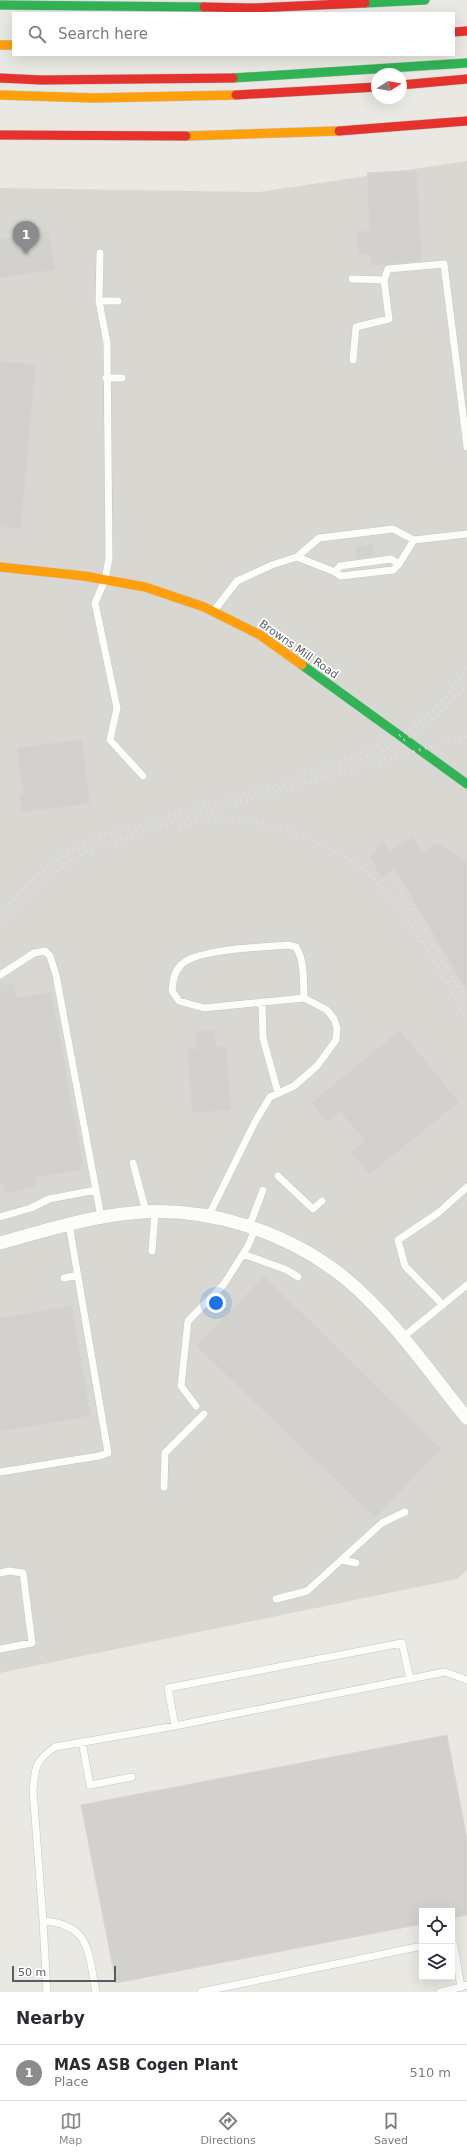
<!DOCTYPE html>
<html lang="en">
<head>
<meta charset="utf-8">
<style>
	body { margin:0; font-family:"DejaVu Sans",sans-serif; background:#f7f7f7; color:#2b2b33 }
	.controls { position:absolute; right:12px; bottom:12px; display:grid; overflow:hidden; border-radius:0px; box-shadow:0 4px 16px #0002 }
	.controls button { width:36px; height:36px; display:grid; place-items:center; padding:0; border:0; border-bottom:1px solid #e1e1e2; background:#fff; color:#2b2b33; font:20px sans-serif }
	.compass { position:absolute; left:371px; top:68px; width:36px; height:36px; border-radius:50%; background:#fff; box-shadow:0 4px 16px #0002; rotate:79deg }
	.scale { position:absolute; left:12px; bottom:10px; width:104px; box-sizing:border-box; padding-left:4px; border:2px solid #585b61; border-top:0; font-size:11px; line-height:14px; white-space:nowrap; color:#585b61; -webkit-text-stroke:3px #fff; paint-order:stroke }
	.you { position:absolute; left:216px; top:1303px; width:14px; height:14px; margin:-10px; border:3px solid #fff; border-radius:50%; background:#1a73e8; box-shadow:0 0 0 6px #1a73e833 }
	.badge { display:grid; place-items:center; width:26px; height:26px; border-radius:50%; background:#8b8c8e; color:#fff; font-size:13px; font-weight:700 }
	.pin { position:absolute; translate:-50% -33px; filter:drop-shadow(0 1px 2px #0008) }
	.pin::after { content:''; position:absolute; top:21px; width:14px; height:12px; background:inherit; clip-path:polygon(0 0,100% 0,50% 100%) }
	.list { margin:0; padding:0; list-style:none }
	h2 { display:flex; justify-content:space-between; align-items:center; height:52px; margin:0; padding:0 16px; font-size:17px }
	h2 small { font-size:13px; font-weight:400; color:#7c7c81 }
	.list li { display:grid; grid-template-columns:26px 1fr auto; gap:12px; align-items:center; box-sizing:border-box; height:56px; padding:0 16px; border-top:1px solid #e1e1e2 }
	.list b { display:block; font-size:15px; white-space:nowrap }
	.list p { margin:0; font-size:13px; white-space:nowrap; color:#7c7c81 }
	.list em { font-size:13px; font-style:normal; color:#7c7c81 }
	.icon { flex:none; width:22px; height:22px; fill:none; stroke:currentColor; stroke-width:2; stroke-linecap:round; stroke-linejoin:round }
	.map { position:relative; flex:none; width:467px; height:1992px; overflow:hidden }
	.search { position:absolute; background:#fff; box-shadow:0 4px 16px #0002; left:12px; right:12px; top:12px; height:44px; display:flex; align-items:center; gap:10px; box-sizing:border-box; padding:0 14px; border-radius:0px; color:#7c7c81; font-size:15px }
	.sheet { height:108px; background:#fff }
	nav { display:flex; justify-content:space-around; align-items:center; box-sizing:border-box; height:56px; border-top:1px solid #e1e1e2; background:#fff; font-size:11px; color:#7c7c81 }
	nav a { display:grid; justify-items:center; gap:2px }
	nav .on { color:#8b8c8e }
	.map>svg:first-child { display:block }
</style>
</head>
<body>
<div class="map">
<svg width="467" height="1992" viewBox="0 0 467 1992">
	<rect width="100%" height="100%" fill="#e9e8e2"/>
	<path fill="#d9d7d2" d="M 467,161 L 467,1570 L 457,1579 L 0,1673 L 0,188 L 259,192 Z"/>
	<path fill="#d2d1cd" stroke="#d8d6d1" d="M 417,170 L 422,261 L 371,266 L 371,255 L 358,255 L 357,231 L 369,231 L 367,173 Z
		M 49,231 L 55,270 L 0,278 L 0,239 Z
		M 0,361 L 36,364 L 21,529 L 0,527 Z
		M 373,544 L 374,556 L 356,559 L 355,546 Z
		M 82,739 L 90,804 L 22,812 L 19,795 L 23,795 L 17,748 Z
		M 413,837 L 422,852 L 438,843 L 467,861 L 467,992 L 395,869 L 381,877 L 369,856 L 377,852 L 375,848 L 385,842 L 390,851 Z
		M 14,983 L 17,998 L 52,992 L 84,1169 L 35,1178 L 37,1187 L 5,1193 L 3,1184 L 0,1185 L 0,985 Z
		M 214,1030 L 216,1047 L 226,1046 L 231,1110 L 192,1113 L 187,1049 L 196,1049 L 195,1031 Z
		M 400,1030 L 459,1102 L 369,1175 L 351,1152 L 365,1141 L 340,1112 L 327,1122 L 311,1103 Z
		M 264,1276 L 441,1449 L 375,1518 L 196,1346 Z
		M 72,1305 L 91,1416 L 0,1432 L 0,1318 Z
		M 447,1735 L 467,1839 L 467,1915 L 452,1918 L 452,1911 L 422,1911 L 422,1924 L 116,1983 L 81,1805 Z"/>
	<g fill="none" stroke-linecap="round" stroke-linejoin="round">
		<g stroke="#c5c6c4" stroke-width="8">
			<path id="lane" d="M 100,253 L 99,301 L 107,343 L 109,558 L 105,580 L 95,603 L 117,708 L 110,740 L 143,776
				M 352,279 L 384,280 L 389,319 L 356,327 L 353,360
				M 384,280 L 388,269 L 444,264 L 467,447
				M 99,301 L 118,301
				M 106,378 L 122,378
				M 414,540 L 467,534
				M 297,557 L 335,572 L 341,576 L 393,570 L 399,564
				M 213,612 L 237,581 L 272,565 L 297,557 L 319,538 L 393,529 L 414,540 L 399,564 L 391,559 L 340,566 L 335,572
				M 0,975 L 34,953 L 45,951 L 50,956 L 56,975 L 101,1217
				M 262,1002 L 263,1038 L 278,1093
				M 133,1163 L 146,1212
				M 278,1176 L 313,1209 L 322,1201
				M 0,1217 L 31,1208 L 49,1199 L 96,1190
				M 208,1217 L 255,1122 L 270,1097 L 294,1086 L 317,1066 L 336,1040 L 337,1028 L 334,1019 L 327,1010 L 304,998 C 303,981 305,961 296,947 L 288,945 C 265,947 195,949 181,965 C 174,972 173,981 172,991 L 179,1001 L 204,1008 L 304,998
				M 249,1227 L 263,1190
				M 152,1251 L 155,1212
				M 243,1254 L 287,1270 L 298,1277
				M 64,1278 L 78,1275
				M 443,1305 L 405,1266 L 398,1240 L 438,1213 L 467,1187
				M 402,1338 L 467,1285
				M 196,1406 L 181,1386 L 188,1321 L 224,1284 L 248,1246 L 255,1229
				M 0,1472 L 99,1456 L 108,1453 L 69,1224
				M 164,1487 L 165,1453 L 204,1414
				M 342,1560 L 356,1563
				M 0,1573 L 9,1571 L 23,1573 L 32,1643 L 0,1649
				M 276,1599 L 307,1591 L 382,1523 L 405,1512
				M 175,1726 L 168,1688 L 402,1643 L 410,1679
				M 82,1742 L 90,1785 L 132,1777
				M 43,1921 L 47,1992
				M 452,1944 L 454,1945 L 461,1987 L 467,1985
				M 96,1992 C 88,1953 91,1924 43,1921 L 33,1790 C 35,1767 35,1761 55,1747 L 175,1726 L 445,1672 L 467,1680
				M 201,1992 L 422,1946
				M 440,1992 L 461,1987"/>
		</g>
		<g stroke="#c5c6c4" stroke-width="14">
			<path id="street" d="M 0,1243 C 44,1231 87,1217 132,1213 C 207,1205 288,1232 346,1279 C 391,1316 430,1373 467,1418"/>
		</g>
		<g stroke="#c6c7c6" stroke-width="10">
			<path id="fast" d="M 365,3 L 425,0
				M 0,5 L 204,7
				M 233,78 L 467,63
				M 302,665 L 467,784"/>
		</g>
		<g stroke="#c6c7c6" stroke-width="10">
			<path id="slow" d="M 0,45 L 13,45
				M 0,95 L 94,98 L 236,95
				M 186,136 L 339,131
				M 0,567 L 84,576 L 145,587 L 204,607 L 260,635 L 302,665"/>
		</g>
		<g stroke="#c6c7c6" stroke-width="10">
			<path id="jam" d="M 204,7 L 252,8 L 365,3
				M 454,32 L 467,31
				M 0,78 L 41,80 L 233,78
				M 401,85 L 467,79
				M 236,95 L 377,87
				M 339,131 L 467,121
				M 0,135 L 186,136"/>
		</g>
		<use href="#lane" stroke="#fcfcfb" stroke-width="7"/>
		<use href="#street" stroke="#fcfcfb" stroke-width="13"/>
		<use href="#fast" stroke="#30b455" stroke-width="9"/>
		<use href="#slow" stroke="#ff9f0a" stroke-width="9"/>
		<use href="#jam" stroke="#e5322d" stroke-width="9"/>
		<path stroke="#e2e2e1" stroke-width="3" stroke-dasharray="1 5" stroke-linecap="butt" d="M 354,761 C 403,747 434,723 467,685
			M 282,781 C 321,769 362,756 399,736 C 427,721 449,694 467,668
			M 179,826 C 201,821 227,819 249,822 C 293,827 352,853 381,886 C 416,926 440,974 467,1019
			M 397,883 L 467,1002
			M 0,912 L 45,868 L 68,852 L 102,836 L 238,795 L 293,784
			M 0,925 L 25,898 L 62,867 L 88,851 L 187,818 L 467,736"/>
	</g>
	<g text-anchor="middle" stroke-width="3.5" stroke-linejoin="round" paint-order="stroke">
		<g font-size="11" fill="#585b61" stroke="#fff">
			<text transform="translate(299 649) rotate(35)" y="4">Browns Mill Road</text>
		</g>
	</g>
</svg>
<div class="controls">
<button><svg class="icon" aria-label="locate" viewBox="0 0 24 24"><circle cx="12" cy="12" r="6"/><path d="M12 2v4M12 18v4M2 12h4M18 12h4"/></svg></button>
<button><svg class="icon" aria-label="layers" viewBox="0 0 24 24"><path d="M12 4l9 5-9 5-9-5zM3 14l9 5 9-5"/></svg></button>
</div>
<svg class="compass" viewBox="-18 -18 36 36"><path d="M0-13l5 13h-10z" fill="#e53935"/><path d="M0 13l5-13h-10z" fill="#7c7c81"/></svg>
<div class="scale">50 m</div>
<div class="you"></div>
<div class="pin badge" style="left:26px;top:254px">1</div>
<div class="search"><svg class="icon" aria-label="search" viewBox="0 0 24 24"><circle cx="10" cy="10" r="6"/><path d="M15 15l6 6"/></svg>Search here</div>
</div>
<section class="sheet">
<h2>Nearby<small></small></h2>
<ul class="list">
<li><span class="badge">1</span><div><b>MAS ASB Cogen Plant</b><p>Place</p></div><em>510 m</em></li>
</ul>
</section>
<nav>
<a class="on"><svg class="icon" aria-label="map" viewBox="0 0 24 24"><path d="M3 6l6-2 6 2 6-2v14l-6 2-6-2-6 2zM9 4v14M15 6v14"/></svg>Map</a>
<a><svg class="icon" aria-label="directions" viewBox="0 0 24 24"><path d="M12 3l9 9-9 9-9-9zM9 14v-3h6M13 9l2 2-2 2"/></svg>Directions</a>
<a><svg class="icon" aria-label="saved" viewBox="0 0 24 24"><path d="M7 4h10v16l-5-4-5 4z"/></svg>Saved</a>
</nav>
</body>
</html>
